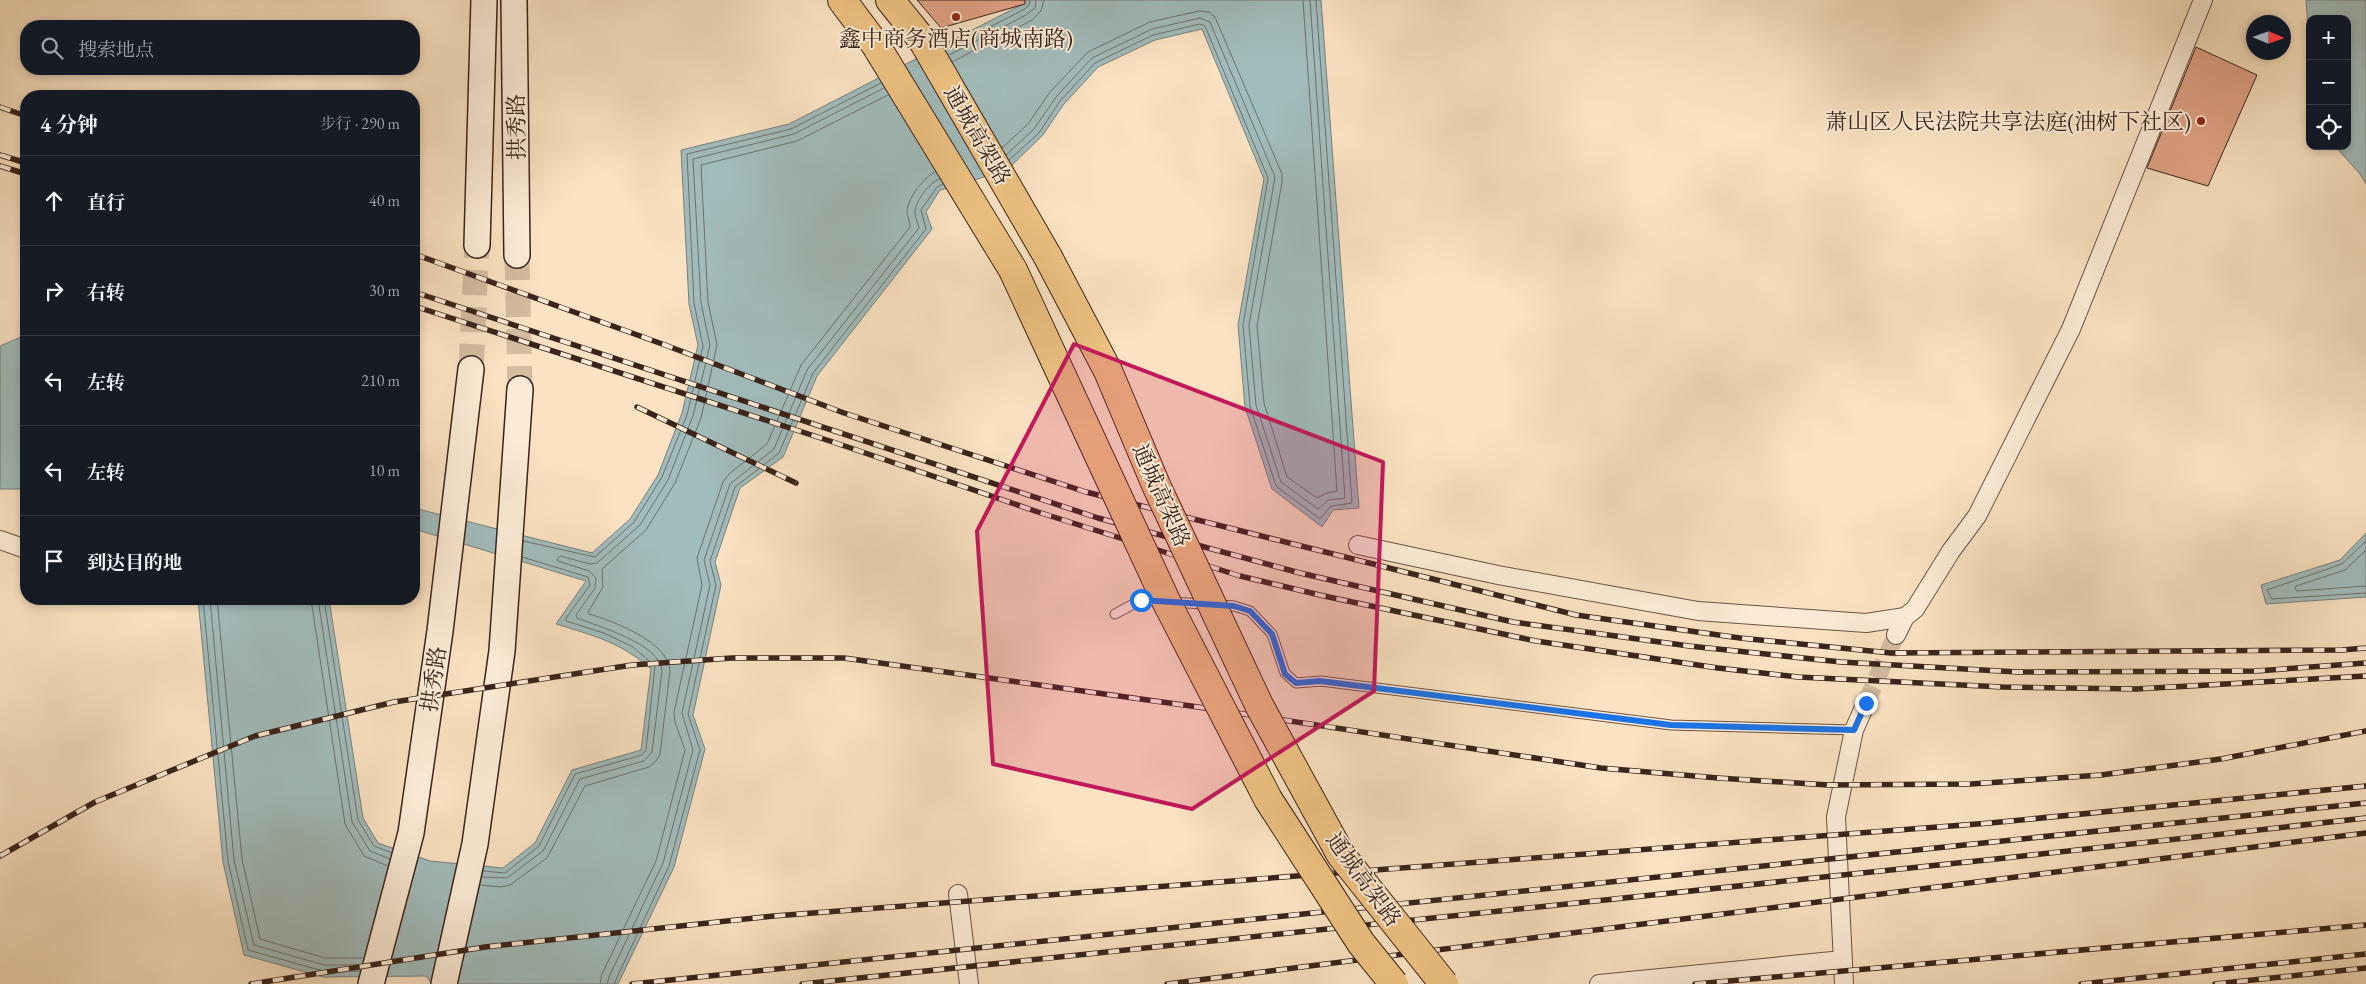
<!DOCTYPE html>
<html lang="zh">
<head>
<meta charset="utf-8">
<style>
	body { margin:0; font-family:"EB Garamond","Noto Serif SC",serif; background:#242831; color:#f1f3f6 }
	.controls { position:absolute; right:15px; top:15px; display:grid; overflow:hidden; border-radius:10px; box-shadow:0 2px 8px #0003 }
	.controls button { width:45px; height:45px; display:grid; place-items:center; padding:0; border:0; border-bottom:1px solid #363941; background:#171b24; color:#f1f3f6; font:25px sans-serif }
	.compass { position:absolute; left:2246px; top:15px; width:45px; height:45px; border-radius:50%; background:#171b24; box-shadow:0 2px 8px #0003; rotate:92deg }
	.stop { position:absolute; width:15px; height:15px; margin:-11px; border:4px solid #1a73e8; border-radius:50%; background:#fff }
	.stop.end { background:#1a73e8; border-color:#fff; box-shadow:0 1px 5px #0008 }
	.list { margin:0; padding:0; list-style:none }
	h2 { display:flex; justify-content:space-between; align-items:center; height:65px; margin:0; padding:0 20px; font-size:21px }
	h2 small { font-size:16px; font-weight:400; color:#9ea1a6 }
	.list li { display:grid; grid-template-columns:32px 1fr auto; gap:15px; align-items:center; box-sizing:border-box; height:90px; padding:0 20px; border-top:1px solid #363941 }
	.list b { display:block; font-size:19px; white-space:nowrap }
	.list em { font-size:16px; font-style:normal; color:#9ea1a6 }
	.icon { flex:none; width:28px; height:28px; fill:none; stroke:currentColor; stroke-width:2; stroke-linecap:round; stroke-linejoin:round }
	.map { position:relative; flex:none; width:2366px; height:984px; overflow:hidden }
	.search { position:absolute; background:#171b24; box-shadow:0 2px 8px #0003; left:20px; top:20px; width:400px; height:55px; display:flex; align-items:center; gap:12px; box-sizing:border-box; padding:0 18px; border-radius:20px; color:#9ea1a6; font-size:19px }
	.panel { position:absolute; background:#171b24; box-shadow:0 2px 8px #0003; left:20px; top:90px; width:400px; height:515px; border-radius:20px }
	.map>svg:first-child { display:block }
</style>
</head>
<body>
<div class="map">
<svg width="2366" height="984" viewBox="0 0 2366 984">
	<rect width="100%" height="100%" fill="#fae2c2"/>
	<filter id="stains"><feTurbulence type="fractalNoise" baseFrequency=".004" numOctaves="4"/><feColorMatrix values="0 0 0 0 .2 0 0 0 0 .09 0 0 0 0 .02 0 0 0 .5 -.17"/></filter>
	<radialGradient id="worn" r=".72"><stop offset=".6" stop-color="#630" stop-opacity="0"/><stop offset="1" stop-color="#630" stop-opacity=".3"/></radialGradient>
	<path fill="#a1bcbc" stroke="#787f7c" d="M 1027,0 L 1321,0 L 1359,508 L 1333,510 L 1322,527 L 1272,489 L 1245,407 L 1238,325 L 1264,179 L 1202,29 L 1155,40 L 1098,67 L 1064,104 L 1042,136 L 1009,168 L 961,185 L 940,190 L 926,212 L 932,229 L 817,376 L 783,457 L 740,488 L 715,562 L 721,585 L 693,715 L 705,749 L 674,867 L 618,984 L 432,984 L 426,976 L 323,977 L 244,955 L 223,862 L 198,599 L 329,599 L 363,818 L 378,843 L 430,861 L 503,868 L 535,843 L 572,770 L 641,750 L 651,669 C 620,642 595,636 556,624 L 586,581 L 414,529 L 414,508 L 592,553 L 630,519 L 658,475 L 682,413 L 698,345 L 689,304 L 681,150 L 789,124 L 1021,5 Z
		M 2306,0 L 2366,0 L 2366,184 L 2360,174 L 2335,146 L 2347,146 L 2347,19 L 2310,19 L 2310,55 Z
		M 26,335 L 26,489 L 0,489 L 0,346 Z
		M 2366,533 L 2366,597 L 2266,604 L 2261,585 L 2340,560 Z"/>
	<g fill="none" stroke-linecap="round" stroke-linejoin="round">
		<path stroke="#6e706c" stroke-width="1" d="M 945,50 L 1023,10 L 1029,5 L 1030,0
			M 949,55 L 1026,15 L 1035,8 L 1036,0
			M 952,62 L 1032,20 L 1041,11 L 1044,0
			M 1002,148 L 1028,124 L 1050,92 L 1088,52 L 1150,22 L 1199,11 L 1209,12 L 1215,17 L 1282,174 L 1282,182 L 1257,326 L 1264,403 L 1287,477 L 1317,498 L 1327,493 L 1337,491 L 1303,0
			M 1006,155 L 1034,129 L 1056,97 L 1092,58 L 1152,29 L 1200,18 L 1210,22 L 1275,177 L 1249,325 L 1256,405 L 1281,482 L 1318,509 L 1328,500 L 1345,498 L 1310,0
			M 1009,160 L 1039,133 L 1060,101 L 1095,63 L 1153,35 L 1200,24 L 1205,26 L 1268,178 L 1243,325 L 1250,406 L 1276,486 L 1320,519 L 1331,506 L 1352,503 L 1316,0
			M 523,541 L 595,557 L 634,522 L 662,477 L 687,415 L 703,346 L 694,303 L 687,154 L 791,129 L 881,83
			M 2366,541 L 2342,564 L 2267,590 L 2272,599 L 2366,593
			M 2366,550 L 2345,570 L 2296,586 L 2295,589 L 2297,591 L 2366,586
			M 203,599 L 228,861 L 248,950 L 323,971 L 360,971
			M 210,599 L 234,860 L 254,945 L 324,965 L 362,965
			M 217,599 L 242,859 L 260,939 L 325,958 L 364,958
			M 311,599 L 345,824 L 364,856 L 388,866
			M 318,599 L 352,822 L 370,851 L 390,859
			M 324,599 L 358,820 L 374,846 L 392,853
			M 483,871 L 505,873 L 539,846 L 575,774 L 642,755 L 646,750 L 655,666 L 633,647 L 604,633 L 566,621 L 566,618 L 590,585 L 588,577 L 522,557
			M 482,877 L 507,878 L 543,851 L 580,779 L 644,761 L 652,752 L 662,671 C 661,644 597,626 577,618 L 576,615 L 595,588 L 596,578 L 589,571 L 558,561 L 557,559 L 560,556 L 590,564 L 597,563 L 640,525 L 668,480 L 693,416 L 710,345 L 701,303 L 693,159 L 794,134 L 884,88
			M 480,885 L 501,887 L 510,885 L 547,858 L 585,786 L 649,767 L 656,761 L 660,754 L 670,671 C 669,642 613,621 589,614 L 588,612 L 603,587 L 602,569 L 646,530 L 675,483 L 701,418 L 717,345 L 708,302 L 701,165 L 797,141 L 888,95
			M 600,984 L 602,974 L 656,861 L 685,750 L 675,722 L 674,712 L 702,585 L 697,558 L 723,482 L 729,474 L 767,444 L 801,365 L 910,227 C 910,222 907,216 907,211 C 908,198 924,177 935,172
			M 607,984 L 609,977 L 663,863 L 693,750 L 682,713 L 710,585 L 704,560 L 730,484 L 774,449 L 807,370 L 919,228 C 918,223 915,218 915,213 C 914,203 930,181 940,179
			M 614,984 L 669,866 L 700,750 L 688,714 L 716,585 L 710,561 L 735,487 L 779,453 L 813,373 L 926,229 L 921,210 L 937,187 L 943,184"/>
	</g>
	<path fill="#e2a487" stroke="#3a231b" d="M 917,0 L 1025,0 L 1025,4 L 941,28 Z
		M 2196,47 L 2257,75 L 2208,186 L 2147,168 Z"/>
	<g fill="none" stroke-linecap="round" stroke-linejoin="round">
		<path stroke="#d4bca1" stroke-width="18" stroke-dasharray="18 9" stroke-linecap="butt" d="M 1866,703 L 1896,635"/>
		<path stroke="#d4bca1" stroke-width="25" stroke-dasharray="25 12" stroke-linecap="butt" d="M 517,255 L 520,389
			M 471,369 L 477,245"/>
		<g stroke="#6a5345" stroke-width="11">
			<path id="lane" d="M 1115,614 L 1141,600 L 1234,606 L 1250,611 L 1272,634 L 1285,673 L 1296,683 L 1321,681 L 1671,725 L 1854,730"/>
		</g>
		<g stroke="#6a5345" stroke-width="20">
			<path id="street" d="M 0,540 L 26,549
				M 1358,545 L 1498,575 L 1698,611 L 1866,623 L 1905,617 L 1915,609 L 1951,551 L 1977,516 L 2071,329 L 2203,0
				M 1896,635 L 1905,617
				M 958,894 L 969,984
				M 1599,984 L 1843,960
				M 1844,984 L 1836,817 L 1854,730 L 1866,703"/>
		</g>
		<g stroke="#3a231b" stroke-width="28">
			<path id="secondary" d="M 514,0 L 517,255
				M 477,245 L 484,0
				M 371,984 L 411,833 L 440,631 L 471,369
				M 444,984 L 475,844 L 502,651 L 520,389"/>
		</g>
		<g stroke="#3a231b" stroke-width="30">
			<path id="highway" d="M 842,0 L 875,44 L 1013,270
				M 890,0 L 923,41 L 1048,257"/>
		</g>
		<use href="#lane" stroke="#fcecd7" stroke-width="9"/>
		<use href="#street" stroke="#fcecd7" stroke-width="18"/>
		<use href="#secondary" stroke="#fcecd7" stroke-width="25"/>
		<use href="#highway" stroke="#edc181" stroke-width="28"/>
		<g stroke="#3a231b" stroke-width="5.5">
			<path id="rail" d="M 0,107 L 26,116
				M 0,155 L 26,163
				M 0,166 L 26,174
				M 414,254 L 665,345 L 844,413 L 1086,492 L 1576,615 L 1740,638 L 1891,653 L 2342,650 L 2366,648
				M 414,292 L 1098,518 L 1300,573 L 1513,622 L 1689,646 L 1841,662 L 2018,672 L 2256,671 L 2366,663
				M 414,306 L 833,442 L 1038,512 L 1240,576 L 1324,596 L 1536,641 L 1718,668 L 1798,677 L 2002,687 L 2136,689 L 2366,676
				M 637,407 L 796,483
				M 0,856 L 95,802 L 255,736 L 394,702 L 632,665 L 732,658 L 844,658 L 1191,706 L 1601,768 L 1718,778 L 1828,785 L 1971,784 L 2101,775 L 2221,759 L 2366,731
				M 251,984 L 485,947 L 774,916 L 1990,823 L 2366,786
				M 632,984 L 2366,803
				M 802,984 L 1996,859 L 2366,818
				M 1167,984 L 2366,833
				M 1695,984 L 2366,925
				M 2081,984 L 2366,954
				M 2215,984 L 2366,968"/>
		</g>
		<use href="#rail" stroke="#fcecd7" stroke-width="4" stroke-dasharray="11" stroke-linecap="butt"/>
		<g stroke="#3a231b" stroke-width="30" stroke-linecap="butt">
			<path id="highway-bridge" d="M 1048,257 L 1108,371 L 1156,485 L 1259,705 L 1341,855 L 1444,984
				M 1013,270 L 1167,603 L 1268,799 L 1361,943 L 1394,984"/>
		</g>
		<use href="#highway-bridge" stroke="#edc181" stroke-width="28"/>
	</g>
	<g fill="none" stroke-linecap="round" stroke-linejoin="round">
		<path stroke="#1a73e8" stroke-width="6" d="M 1141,600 L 1234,606 L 1250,611 L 1272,634 L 1285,674 L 1296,683 L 1320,681 L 1671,725 L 1854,730 L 1866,703"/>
	</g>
	<path fill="#c2185b" fill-opacity="0.2" stroke="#c2185b" stroke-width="4" stroke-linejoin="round" d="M 1074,344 L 1383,462 L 1374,691 L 1192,809 L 993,764 L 977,531 Z"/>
	<g fill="#8f2418" stroke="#fcecd7" stroke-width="2">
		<circle cx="956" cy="17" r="5"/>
		<circle cx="2201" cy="121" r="5"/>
	</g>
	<g text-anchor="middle" stroke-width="4" stroke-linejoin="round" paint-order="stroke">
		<g font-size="22" fill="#3a231b" stroke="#fcecd7">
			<text x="956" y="46">鑫中商务酒店(商城南路)</text>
			<text x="2191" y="129" text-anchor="end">萧山区人民法院共享法庭(油树下社区)</text>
		</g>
		<g font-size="22" fill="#3a231b" stroke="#fcecd7">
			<text transform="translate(516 127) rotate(-91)" y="8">拱秀路</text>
			<text transform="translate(978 135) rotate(60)" y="8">通城高架路</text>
			<text transform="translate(1162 495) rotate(66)" y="8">通城高架路</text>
			<text transform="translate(433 679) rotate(-82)" y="8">拱秀路</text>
			<text transform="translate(1364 879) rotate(54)" y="8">通城高架路</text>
		</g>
	</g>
	<rect width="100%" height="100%" filter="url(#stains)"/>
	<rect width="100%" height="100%" fill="url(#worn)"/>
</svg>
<div class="controls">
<button>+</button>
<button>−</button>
<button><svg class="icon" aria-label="locate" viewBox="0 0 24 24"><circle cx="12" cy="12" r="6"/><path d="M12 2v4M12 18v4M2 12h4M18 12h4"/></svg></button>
</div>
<svg class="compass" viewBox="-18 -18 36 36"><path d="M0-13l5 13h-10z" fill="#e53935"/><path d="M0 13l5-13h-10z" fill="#9ea1a6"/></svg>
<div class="stop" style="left:1141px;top:600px"></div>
<div class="stop end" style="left:1866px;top:703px"></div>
<div class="search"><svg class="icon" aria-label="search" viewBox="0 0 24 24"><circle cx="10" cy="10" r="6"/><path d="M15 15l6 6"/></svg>搜索地点</div>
<section class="panel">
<h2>4 分钟<small>步行 · 290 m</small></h2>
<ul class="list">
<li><svg class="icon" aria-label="ahead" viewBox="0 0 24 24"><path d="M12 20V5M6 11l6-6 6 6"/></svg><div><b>直行</b></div><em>40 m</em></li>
<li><svg class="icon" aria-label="right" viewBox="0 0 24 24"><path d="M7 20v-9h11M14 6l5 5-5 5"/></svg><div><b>右转</b></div><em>30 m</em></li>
<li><svg class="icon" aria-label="left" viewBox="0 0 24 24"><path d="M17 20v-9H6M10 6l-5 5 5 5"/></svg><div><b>左转</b></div><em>210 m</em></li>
<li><svg class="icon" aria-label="left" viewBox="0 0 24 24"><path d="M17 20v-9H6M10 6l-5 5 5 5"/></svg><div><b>左转</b></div><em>10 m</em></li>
<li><svg class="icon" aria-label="arrive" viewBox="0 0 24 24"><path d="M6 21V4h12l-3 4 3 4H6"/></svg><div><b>到达目的地</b></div></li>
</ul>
</section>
</div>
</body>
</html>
